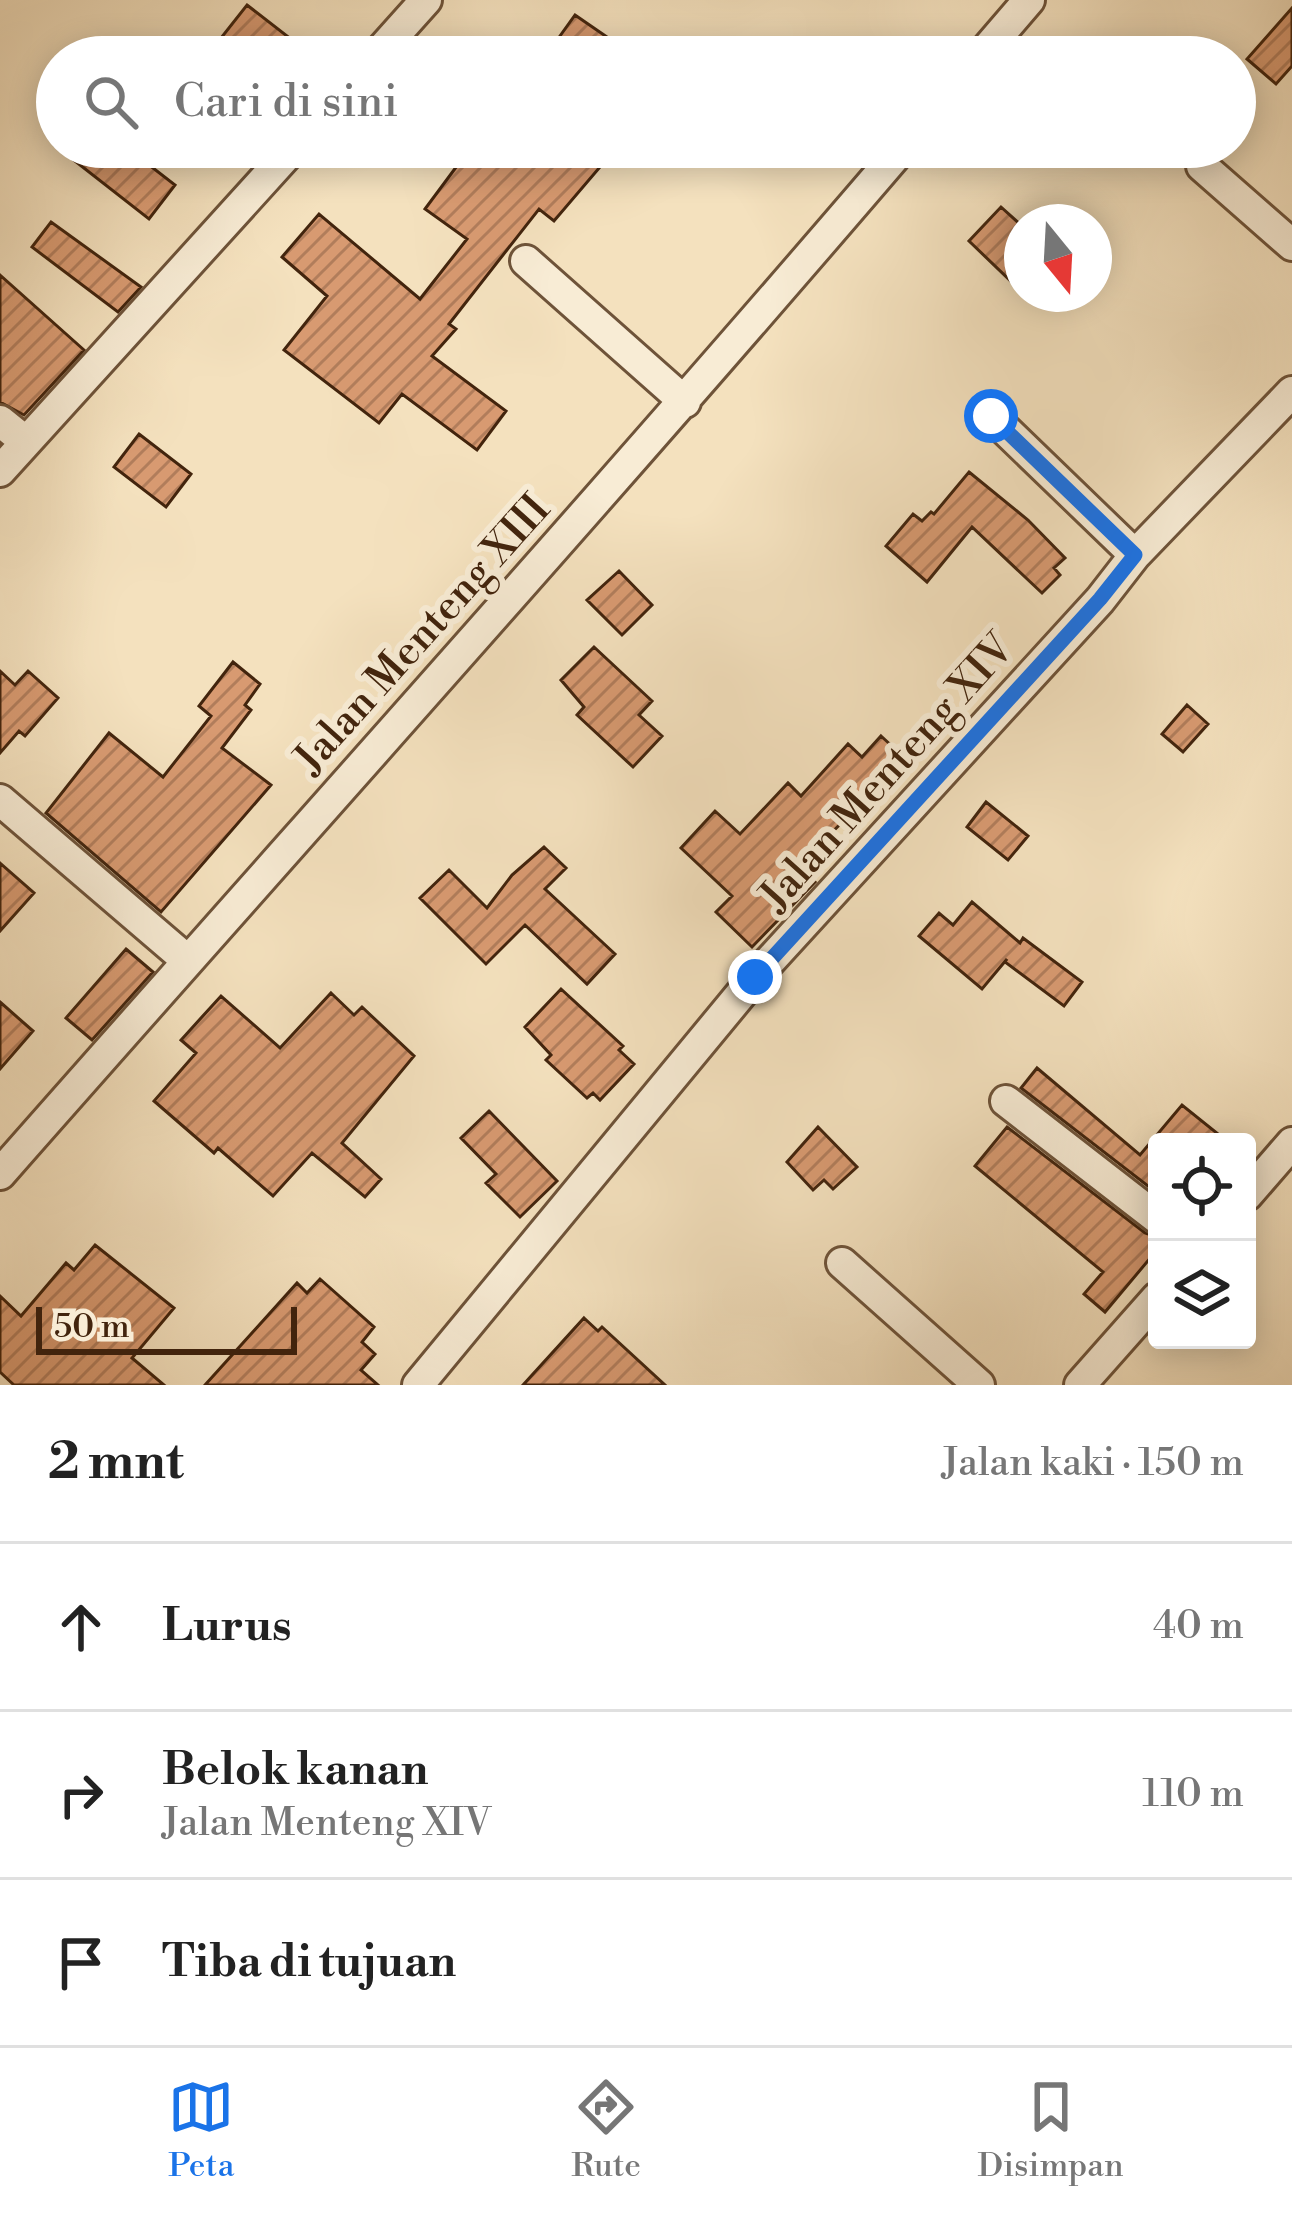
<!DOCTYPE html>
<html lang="id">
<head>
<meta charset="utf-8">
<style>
	body { margin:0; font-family:"Libre Bodoni",serif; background:#f6f6f6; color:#222 }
	.controls { position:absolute; right:36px; bottom:36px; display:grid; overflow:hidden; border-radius:12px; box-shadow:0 6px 30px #0003 }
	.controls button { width:108px; height:108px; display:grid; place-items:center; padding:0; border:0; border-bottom:3px solid #e0e0e0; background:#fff; color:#222; font:60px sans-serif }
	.compass { position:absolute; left:1004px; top:204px; width:108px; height:108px; border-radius:50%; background:#fff; box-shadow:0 6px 30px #0003; rotate:162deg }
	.scale { position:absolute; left:36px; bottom:30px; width:261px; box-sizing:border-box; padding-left:12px; border:6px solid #42240d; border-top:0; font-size:33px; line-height:42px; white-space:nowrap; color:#42240d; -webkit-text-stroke:9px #f8ecd5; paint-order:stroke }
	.stop { position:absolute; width:36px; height:36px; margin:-27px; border:9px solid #1a73e8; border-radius:50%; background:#fff }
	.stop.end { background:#1a73e8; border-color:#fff; box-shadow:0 3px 12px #0008 }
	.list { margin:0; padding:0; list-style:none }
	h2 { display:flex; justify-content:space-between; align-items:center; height:156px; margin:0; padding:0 48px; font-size:51px }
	h2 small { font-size:39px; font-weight:400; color:#767676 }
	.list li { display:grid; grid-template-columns:78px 1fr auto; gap:36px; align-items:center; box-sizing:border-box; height:168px; padding:0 48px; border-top:3px solid #e0e0e0 }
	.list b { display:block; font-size:45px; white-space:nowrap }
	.list p { margin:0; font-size:39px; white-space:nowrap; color:#767676 }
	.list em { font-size:39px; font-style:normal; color:#767676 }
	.icon { flex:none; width:66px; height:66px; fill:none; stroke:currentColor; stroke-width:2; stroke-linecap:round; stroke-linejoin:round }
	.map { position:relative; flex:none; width:1292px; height:1385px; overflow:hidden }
	.search { position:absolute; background:#fff; box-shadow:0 6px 30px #0003; left:36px; right:36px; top:36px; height:132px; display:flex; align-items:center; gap:30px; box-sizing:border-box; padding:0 42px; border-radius:66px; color:#767676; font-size:45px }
	.sheet { height:660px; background:#fff }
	nav { display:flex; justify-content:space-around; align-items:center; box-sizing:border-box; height:168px; border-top:3px solid #e0e0e0; background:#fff; font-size:33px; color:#767676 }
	nav a { display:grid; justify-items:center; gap:6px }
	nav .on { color:#1a73e8 }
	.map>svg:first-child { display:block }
</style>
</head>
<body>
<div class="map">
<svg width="1292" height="1385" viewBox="0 0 1292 1385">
	<defs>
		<pattern id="building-hatch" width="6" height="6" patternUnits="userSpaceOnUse" patternTransform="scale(3)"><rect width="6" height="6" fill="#d89a71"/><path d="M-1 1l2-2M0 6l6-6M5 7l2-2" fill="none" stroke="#b17d5b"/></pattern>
	</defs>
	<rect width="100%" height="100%" fill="#f4e1be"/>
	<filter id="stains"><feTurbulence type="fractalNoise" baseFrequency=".00167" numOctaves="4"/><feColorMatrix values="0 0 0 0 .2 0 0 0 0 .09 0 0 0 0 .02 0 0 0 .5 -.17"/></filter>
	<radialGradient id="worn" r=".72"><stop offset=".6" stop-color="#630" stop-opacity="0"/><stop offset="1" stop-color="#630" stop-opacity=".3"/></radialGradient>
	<path fill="url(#building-hatch)" stroke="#42240d" stroke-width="3" d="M 247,5 L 314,57 L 206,57 Z
		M 1292,8 L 1292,66 L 1276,84 L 1247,59 Z
		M 575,15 L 636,57 L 545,57 Z
		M 57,147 L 126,147 L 175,185 L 149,219 Z
		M 471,147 L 534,147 L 548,159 L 558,147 L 617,147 L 554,221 L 539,209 L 449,324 L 456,329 L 432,356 L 506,411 L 477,450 L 402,394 L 379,423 L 284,350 L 327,296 L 282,257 L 319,214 L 420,299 L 467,239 L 425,209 Z
		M 1001,207 L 1022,226 L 1022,292 L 969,241 Z
		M 51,222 L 141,287 L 118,312 L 32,247 Z
		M 0,275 L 84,350 L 24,415 L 0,402 Z
		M 139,434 L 191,474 L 166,507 L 114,467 Z
		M 969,472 L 1028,520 L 1065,558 L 1054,568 L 1060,575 L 1042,593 L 972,527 L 927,582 L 886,546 L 913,514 L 922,521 L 931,512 L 934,514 Z
		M 619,571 L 652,605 L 622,635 L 587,600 Z
		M 594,647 L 652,701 L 639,715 L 662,736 L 633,767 L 577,715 L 584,707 L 561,680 Z
		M 233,662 L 260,684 L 245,705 L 251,710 L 222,748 L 271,785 L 161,912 L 46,813 L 109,733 L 163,777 L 211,716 L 199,706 Z
		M 0,671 L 15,685 L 28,671 L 58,698 L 25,736 L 19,731 L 0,753 Z
		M 1187,705 L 1208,724 L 1183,752 L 1162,734 Z
		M 881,736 L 906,759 L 798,866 L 815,882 L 752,947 L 716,912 L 732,896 L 681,848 L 715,811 L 740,834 L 788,783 L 801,796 L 848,744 L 862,757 Z
		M 986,802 L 1028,836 L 1008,860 L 967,827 Z
		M 544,847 L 566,868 L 545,889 L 615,954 L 587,984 L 525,925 L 486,964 L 420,898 L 449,870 L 487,908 L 512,875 Z
		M 0,863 L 34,893 L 0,931 Z
		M 972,902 L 1020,943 L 1023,938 L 1082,982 L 1064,1006 L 1005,962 L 1007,959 L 982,989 L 919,936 L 939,913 L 953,925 Z
		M 126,949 L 153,972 L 92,1040 L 66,1018 Z
		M 561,989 L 623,1046 L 619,1050 L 634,1064 L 600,1100 L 593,1093 L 587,1098 L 546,1060 L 551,1055 L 525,1027 Z
		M 331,993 L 354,1015 L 362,1007 L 414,1056 L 342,1143 L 381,1179 L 365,1197 L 312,1153 L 273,1196 L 218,1148 L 214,1153 L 154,1101 L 196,1053 L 181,1040 L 221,996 L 280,1048 Z
		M 0,1002 L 33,1031 L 0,1069 Z
		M 1037,1068 L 1140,1155 L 1182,1105 L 1228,1142 L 1157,1142 L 1157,1193 L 1021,1088 Z
		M 489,1111 L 557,1181 L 520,1217 L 486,1183 L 496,1174 L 461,1138 Z
		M 818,1127 L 857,1167 L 833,1189 L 824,1180 L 813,1190 L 787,1162 Z
		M 1007,1127 L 1145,1233 L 1157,1237 L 1157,1250 L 1105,1312 L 1084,1294 L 1103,1272 L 975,1166 Z
		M 95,1245 L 174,1308 L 132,1358 L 164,1385 L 14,1385 L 0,1372 L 0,1296 L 21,1316 L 66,1263 L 74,1270 Z
		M 320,1279 L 374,1327 L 362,1342 L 375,1354 L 361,1370 L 378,1385 L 205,1385 L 297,1283 L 307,1293 Z
		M 584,1318 L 598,1331 L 602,1327 L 665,1385 L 523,1385 Z"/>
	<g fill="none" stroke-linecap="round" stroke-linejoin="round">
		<g stroke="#6e5339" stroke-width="36">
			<path id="minor" d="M 375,57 L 426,0
				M 980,57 L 1029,0
				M 1202,166 L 1292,245
				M 526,261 L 685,402
				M 991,416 L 1135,555
				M 0,421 L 26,442
				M 0,471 L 294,147
				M 0,800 L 188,961
				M 1006,1101 L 1157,1218
				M 0,1174 C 301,832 607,493 903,147
				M 1247,1195 L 1292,1143
				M 842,1263 L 979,1385
				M 418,1385 L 755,977 L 1100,600 L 1135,555 L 1292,392
				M 1080,1385 L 1157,1298"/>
		</g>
		<use href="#minor" stroke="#f8ecd5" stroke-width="30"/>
	</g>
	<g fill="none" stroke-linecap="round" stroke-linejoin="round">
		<path stroke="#1a73e8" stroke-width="15" d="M 755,977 L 1100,599 L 1135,555 L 991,416"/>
	</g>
	<g text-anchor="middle" stroke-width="12" stroke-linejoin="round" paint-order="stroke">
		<g font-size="42" fill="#42240d" stroke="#f8ecd5">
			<text transform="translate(421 633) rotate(-48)" y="15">Jalan Menteng XIII</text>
			<text transform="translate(886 771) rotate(-48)" y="15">Jalan Menteng XIV</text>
		</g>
	</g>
	<rect width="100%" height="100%" filter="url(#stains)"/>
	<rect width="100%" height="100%" fill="url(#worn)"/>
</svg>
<div class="controls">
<button><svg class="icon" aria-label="locate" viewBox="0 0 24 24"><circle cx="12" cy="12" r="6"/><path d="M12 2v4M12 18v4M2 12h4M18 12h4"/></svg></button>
<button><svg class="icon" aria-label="layers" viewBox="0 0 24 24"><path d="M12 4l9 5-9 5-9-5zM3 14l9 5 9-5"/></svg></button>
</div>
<svg class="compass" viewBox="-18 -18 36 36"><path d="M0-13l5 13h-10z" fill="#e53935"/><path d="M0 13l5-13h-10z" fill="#767676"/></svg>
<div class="scale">50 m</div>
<div class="stop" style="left:991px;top:416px"></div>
<div class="stop end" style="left:755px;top:977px"></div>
<div class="search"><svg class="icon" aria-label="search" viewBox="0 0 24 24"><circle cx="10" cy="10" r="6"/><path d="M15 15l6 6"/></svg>Cari di sini</div>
</div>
<section class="sheet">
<h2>2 mnt<small>Jalan kaki · 150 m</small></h2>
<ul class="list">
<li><svg class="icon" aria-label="ahead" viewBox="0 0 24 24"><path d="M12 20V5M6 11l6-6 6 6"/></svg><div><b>Lurus</b></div><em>40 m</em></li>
<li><svg class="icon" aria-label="right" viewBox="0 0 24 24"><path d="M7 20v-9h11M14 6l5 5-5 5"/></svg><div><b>Belok kanan</b><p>Jalan Menteng XIV</p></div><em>110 m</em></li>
<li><svg class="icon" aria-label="arrive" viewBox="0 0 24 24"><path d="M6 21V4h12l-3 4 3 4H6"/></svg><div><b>Tiba di tujuan</b></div></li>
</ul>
</section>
<nav>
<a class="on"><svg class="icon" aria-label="map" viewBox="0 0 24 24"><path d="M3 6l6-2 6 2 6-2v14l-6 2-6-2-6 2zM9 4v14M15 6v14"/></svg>Peta</a>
<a><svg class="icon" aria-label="directions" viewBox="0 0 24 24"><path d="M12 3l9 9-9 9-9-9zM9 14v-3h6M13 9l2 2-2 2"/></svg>Rute</a>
<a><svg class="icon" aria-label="saved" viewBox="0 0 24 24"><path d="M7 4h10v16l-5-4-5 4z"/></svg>Disimpan</a>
</nav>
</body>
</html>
